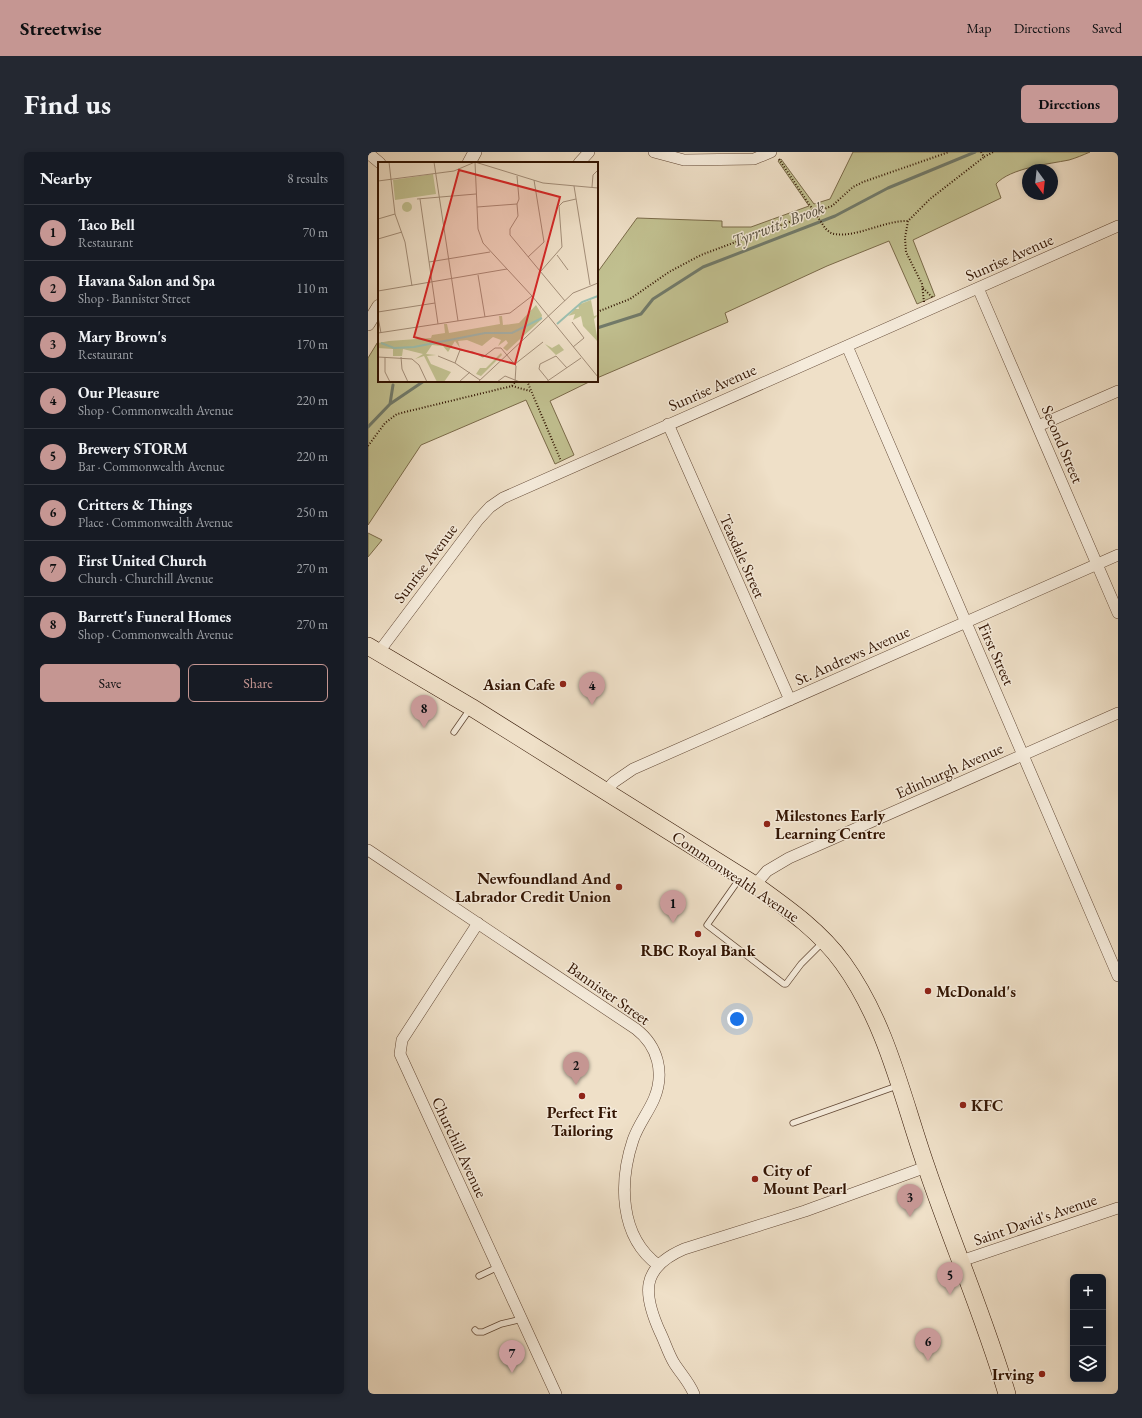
<!DOCTYPE html>
<html lang="en">
<head>
<meta charset="utf-8">
<style>
	body { margin:0; font-family:"EB Garamond",serif; background:#242831; color:#f1f3f6 }
	.controls { position:absolute; right:12px; bottom:12px; display:grid; overflow:hidden; border-radius:6px; box-shadow:0 2px 6px #0003 }
	.controls button { width:36px; height:36px; display:grid; place-items:center; padding:0; border:0; border-bottom:1px solid #363941; background:#171b24; color:#f1f3f6; font:20px sans-serif }
	.compass { position:absolute; left:654px; top:12px; width:36px; height:36px; border-radius:50%; background:#171b24; box-shadow:0 2px 6px #0003; rotate:165deg }
	.you { position:absolute; left:369px; top:867px; width:14px; height:14px; margin:-10px; border:3px solid #fff; border-radius:50%; background:#1a73e8; box-shadow:0 0 0 6px #1a73e833 }
	.badge { display:grid; place-items:center; width:26px; height:26px; border-radius:50%; background:#c59692; color:#111; font-size:13px; font-weight:700 }
	.pin { position:absolute; translate:-50% -33px; filter:drop-shadow(0 1px 2px #0008) }
	.pin::after { content:''; position:absolute; top:21px; width:14px; height:12px; background:inherit; clip-path:polygon(0 0,100% 0,50% 100%) }
	.list { margin:0; padding:0; list-style:none }
	h2 { display:flex; justify-content:space-between; align-items:center; height:52px; margin:0; padding:0 16px; font-size:17px }
	h2 small { font-size:13px; font-weight:400; color:#9ea1a6 }
	.list li { display:grid; grid-template-columns:26px 1fr auto; gap:12px; align-items:center; box-sizing:border-box; height:56px; padding:0 16px; border-top:1px solid #363941 }
	.list b { display:block; font-size:15px; white-space:nowrap }
	.list p { margin:0; font-size:13px; white-space:nowrap; color:#9ea1a6 }
	.list em { font-size:13px; font-style:normal; color:#9ea1a6 }
	.actions { display:flex; gap:8px; padding:12px 16px }
	.actions a { flex:1; padding:9px 0; border:1px solid #c59692; border-radius:6px; text-align:center; font-size:14px; color:#c59692 }
	.actions .main { background:#c59692; color:#111 }
	.icon { flex:none; width:22px; height:22px; fill:none; stroke:currentColor; stroke-width:2; stroke-linecap:round; stroke-linejoin:round }
	.map { position:relative; flex:none; width:750px; height:1242px; overflow:hidden; border-radius:6px }
	header { display:flex; align-items:center; gap:24px; box-sizing:border-box; height:56px; padding:0 20px; background:#c59692; color:#111 }
	header strong { font-size:19px }
	nav { display:flex; gap:22px; margin-inline-start:auto; font-size:14px }
	.intro { display:flex; align-items:center; justify-content:space-between; box-sizing:border-box; height:96px; padding:0 24px }
	h1 { margin:0; font-size:28px }
	.button { padding:10px 18px; border-radius:6px; background:#c59692; color:#111; font-size:14px; font-weight:700 }
	main { display:flex; gap:24px; padding:0 24px }
	aside { flex:1; background:#171b24; border-radius:6px; box-shadow:0 2px 6px #0003 }
	.map>svg:first-child { display:block }
</style>
</head>
<body>
<header>
<strong>Streetwise</strong>
<nav><a>Map</a><a>Directions</a><a>Saved</a></nav>
</header>
<div class="intro"><h1>Find us</h1><a class="button">Directions</a></div>
<main>
<aside>
<h2>Nearby<small>8 results</small></h2>
<ul class="list">
<li><span class="badge">1</span><div><b>Taco Bell</b><p>Restaurant</p></div><em>70 m</em></li>
<li><span class="badge">2</span><div><b>Havana Salon and Spa</b><p>Shop · Bannister Street</p></div><em>110 m</em></li>
<li><span class="badge">3</span><div><b>Mary Brown's</b><p>Restaurant</p></div><em>170 m</em></li>
<li><span class="badge">4</span><div><b>Our Pleasure</b><p>Shop · Commonwealth Avenue</p></div><em>220 m</em></li>
<li><span class="badge">5</span><div><b>Brewery STORM</b><p>Bar · Commonwealth Avenue</p></div><em>220 m</em></li>
<li><span class="badge">6</span><div><b>Critters &amp; Things</b><p>Place · Commonwealth Avenue</p></div><em>250 m</em></li>
<li><span class="badge">7</span><div><b>First United Church</b><p>Church · Churchill Avenue</p></div><em>270 m</em></li>
<li><span class="badge">8</span><div><b>Barrett's Funeral Homes</b><p>Shop · Commonwealth Avenue</p></div><em>270 m</em></li>
</ul>
<div class="actions"><a class="main">Save</a><a>Share</a></div>
</aside>
<div class="map">
<svg width="750" height="1242" viewBox="0 0 750 1242">
	<rect width="100%" height="100%" fill="#efe0c8"/>
	<filter id="stains"><feTurbulence type="fractalNoise" baseFrequency=".005" numOctaves="4"/><feColorMatrix values="0 0 0 0 .2 0 0 0 0 .09 0 0 0 0 .02 0 0 0 .5 -.17"/></filter>
	<radialGradient id="worn" r=".72"><stop offset=".6" stop-color="#630" stop-opacity="0"/><stop offset="1" stop-color="#630" stop-opacity=".3"/></radialGradient>
	<path fill="#c1c090" stroke="#7a6a49" d="M 485,0 L 722,0 C 715,3 708,6 701,8 C 681,12 642,16 628,32 L 633,46 L 545,88 L 567,144 L 549,152 L 521,89 L 459,114 L 357,161 L 360,170 L 229,226 L 229,121 L 269,66 L 354,69 L 354,75 L 383,75 L 441,54 L 410,9 L 413,7 L 446,52 L 462,47 Z
		M 11,188 L 11,229 L 223,229 L 182,249 L 206,303 L 187,312 L 158,248 L 53,293 L 0,373 L 0,206 Z
		M 0,381 L 14,388 L 0,405 Z"/>
	<g fill="none" stroke-linecap="round" stroke-linejoin="round">
		<path stroke="#717a6a" stroke-width="3" d="M 229,176 L 273,162 L 285,147 L 335,115 L 467,64 L 520,36 L 607,0
			M 22,252 L 25,233
			M 0,275 L 22,252 L 56,229"/>
		<g stroke="#614734" stroke-width="7">
			<path id="service" d="M 86,580 L 102,557
				M 372,726 L 339,773 L 416,832 L 418,832 L 433,812 L 454,791
				M 425,971 L 529,934
				M 111,1124 L 130,1115
				M 107,1178 L 109,1180 L 115,1180 L 133,1172 L 154,1167"/>
		</g>
		<g stroke="#614734" stroke-width="12">
			<path id="minor" d="M 286,0 L 316,8 L 386,7 L 403,0
				M 0,1 L 12,11
				M 211,11 L 221,0
				M 610,136 L 750,461
				M 479,194 L 750,824
				M 300,272 L 422,548
				M 670,274 L 750,239
				M 10,501 L 110,368 L 122,355 L 135,346 L 750,74
				M 237,640 L 246,630 L 265,617 L 750,403
				M 0,698 L 268,877 C 290,894 297,921 286,947 C 280,961 270,973 265,988 C 251,1030 251,1084 290,1113
				M 387,733 L 399,719 L 421,706 L 750,561
				M 110,771 L 34,888 L 32,902 L 188,1242
				M 593,1109 L 750,1056
				M 326,1242 C 321,1230 313,1222 306,1211 C 300,1201 297,1190 292,1180 C 275,1142 272,1116 316,1097 L 437,1059 L 558,1015"/>
		</g>
		<g stroke="#614734" stroke-width="14">
			<path id="tertiary" d="M 101,11 L 107,0
				M 0,172 L 11,154"/>
		</g>
		<g stroke="#321402" stroke-width="18">
			<path id="primary" d="M 0,494 L 103,555 L 387,733 C 419,756 452,779 475,811 C 519,872 534,945 558,1014 C 584,1091 616,1164 639,1242"/>
		</g>
		<path stroke="#321402" stroke-width="2" stroke-dasharray="1 2" stroke-linecap="butt" d="M 613,0 L 616,5 L 625,0
			M 411,7 L 457,76 C 460,79 463,82 467,82 C 487,86 518,68 540,69
			M 555,136 L 565,146
			M 556,150 L 554,132 L 538,100 L 537,86 L 540,69 L 562,47 L 616,5
			M 229,160 L 262,147 L 301,120 L 333,103 L 464,54 L 485,35 L 495,30 L 581,0
			M 159,229 L 193,309
			M 144,234 L 162,239
			M 0,294 L 17,271 L 29,262 L 144,234 L 148,229"/>
		<use href="#service" stroke="#f5ebdb" stroke-width="5.5"/>
		<use href="#minor" stroke="#f5ebdb" stroke-width="11"/>
		<use href="#tertiary" stroke="#f5ebdb" stroke-width="13"/>
		<use href="#primary" stroke="#efe0c8" stroke-width="17"/>
	</g>
	<g fill="#8f2418" stroke="#f5ebdb" stroke-width="1.5">
		<circle cx="195" cy="532" r="4"/>
		<circle cx="399" cy="672" r="4"/>
		<circle cx="251" cy="735" r="4"/>
		<circle cx="330" cy="782" r="4"/>
		<circle cx="560" cy="839" r="4"/>
		<circle cx="214" cy="944" r="4"/>
		<circle cx="595" cy="953" r="4"/>
		<circle cx="387" cy="1027" r="4"/>
		<circle cx="674" cy="1222" r="4"/>
	</g>
	<g text-anchor="middle" stroke-width="3" stroke-linejoin="round" paint-order="stroke">
		<g font-size="16" fill="#321402" stroke="#f5ebdb">
			<text transform="translate(641 105) rotate(-24)" y="6">Sunrise Avenue</text>
			<text transform="translate(344 235) rotate(-24)" y="6">Sunrise Avenue</text>
			<text transform="translate(695 292) rotate(67)" y="6">Second Street</text>
			<text transform="translate(375 404) rotate(66)" y="6">Teasdale Street</text>
			<text transform="translate(57 411) rotate(-53)" y="6">Sunrise Avenue</text>
			<text transform="translate(629 502) rotate(66)" y="6">First Street</text>
			<text transform="translate(484 503) rotate(-24)" y="6">St. Andrews Avenue</text>
			<text transform="translate(581 618) rotate(-24)" y="6">Edinburgh Avenue</text>
			<text transform="translate(368 724) rotate(34)" y="6">Commonwealth Avenue</text>
			<text transform="translate(241 841) rotate(35)" y="6">Bannister Street</text>
			<text transform="translate(92 995) rotate(65)" y="6">Churchill Avenue</text>
			<text transform="translate(667 1067) rotate(-19)" y="6">Saint David's Avenue</text>
		</g>
		<g font-size="16" font-weight="bold" fill="#321402" stroke="#f5ebdb" text-anchor="start">
			<text x="187" y="538" text-anchor="end">Asian Cafe</text>
			<text x="407" y="669">Milestones Early<tspan x="407" dy="18">Learning Centre</tspan></text>
			<text x="243" y="732" text-anchor="end">Newfoundland And<tspan x="243" dy="18">Labrador Credit Union</tspan></text>
			<text x="330" y="804" text-anchor="middle">RBC Royal Bank</text>
			<text x="568" y="845">McDonald's</text>
			<text x="603" y="959">KFC</text>
			<text x="214" y="966" text-anchor="middle">Perfect Fit<tspan x="214" dy="18">Tailoring</tspan></text>
			<text x="395" y="1024">City of<tspan x="395" dy="18">Mount Pearl</tspan></text>
			<text x="666" y="1228" text-anchor="end">Irving</text>
		</g>
		<g font-size="17" font-style="italic" fill="#57503f" stroke="#f5ebdb">
			<text transform="translate(410 72) rotate(-21)" y="6">Tyrrwit's Brook</text>
		</g>
	</g>
	<g transform="translate(10 10)">
		<rect width="220" height="220" fill="#efe0c8"/>
		<path d="M 55,12 L 58,32 L 17,38 L 15,18 ZM24 45a5 5 0 1 1 10 0a5 5 0 1 1-10 0ZM 213,138 L 216,154 L 220,153 L 216,157 L 220,180 L 205,164 L 203,154 L 195,158 L 197,152 L 190,154 L 197,147 L 201,147 L 200,143 ZM 158,143 L 164,153 L 163,158 L 129,189 L 125,186 L 130,181 L 128,178 L 120,184 L 123,178 L 115,175 L 104,184 L 89,178 L 80,179 L 82,186 L 77,179 L 70,190 L 65,184 L 54,183 L 48,192 L 58,193 L 49,194 L 53,202 L 73,210 L 66,220 L 59,220 L 46,194 L 37,197 L 45,192 L 25,187 L 24,194 L 15,194 L 15,187 L 0,186 L 0,181 L 11,179 L 53,176 L 54,173 L 67,171 L 66,162 L 69,162 L 71,171 L 122,162 L 121,154 L 124,154 L 125,163 L 141,161 ZM 167,182 L 174,186 L 181,182 L 186,188 L 178,193 ZM 123,191 L 124,193 L 103,214 L 98,212 L 102,206 L 108,206 Z" fill="#c1c090"/>
		<path fill="none" stroke="#9bbeaf" stroke-width="2" d="M 179,162 L 204,140 L 220,134M 3,181 L 16,186 L 36,185 L 107,171 L 134,171 L 164,156"/>
		<path fill="none" stroke="#a38e79" stroke-width="1" d="M 11,0 L 17,52 L 27,80 L 34,124M 56,0 L 80,159M 97,0 L 100,67 L 105,81 L 154,134 L 220,215M 0,19 L 76,9 L 97,0 L 165,21 L 220,26M 196,24 L 212,123M 214,25 L 215,13 L 220,8M 39,37 L 98,32M 42,37 L 60,162M 139,42 L 140,54 L 132,67 L 132,73 L 187,139M 99,45 L 139,42 L 141,37 L 139,14M 0,57 L 17,52M 0,77 L 24,70M 179,93 L 190,108M 150,95 L 166,80 L 156,18M 51,100 L 112,90M 163,109 L 184,85 L 181,44 L 185,40 L 198,37M 100,113 L 107,155M 0,129 L 129,107M 0,150 L 57,141M 0,155 L 3,171M 194,160 L 206,176 L 195,185M 0,171 L 132,151 L 154,134M 60,194 L 77,201M 0,195 L 34,197 L 41,203 L 49,220M 7,195 L 7,210 L 12,220M 23,195 L 24,207 L 30,220M 137,202 L 165,180M 102,218 L 77,201 L 82,188 L 95,190 L 105,195 L 117,186 L 123,186 L 138,204 L 137,220M 170,218 L 161,207 L 162,202 L 178,194 L 189,206M 81,220 L 92,210M 100,220 L 195,131 L 220,121M 119,220 L 127,214 L 142,220M 168,220 L 203,196"/>
		<path fill="#d62828" fill-opacity="0.15" stroke="#d62828" stroke-width="2" d="M 81,8 L 182,35 L 137,202 L 36,175 Z"/>
		<rect width="220" height="220" fill="none" stroke="#321402" stroke-width="2"/>
	</g>
	<rect width="100%" height="100%" filter="url(#stains)"/>
	<rect width="100%" height="100%" fill="url(#worn)"/>
</svg>
<div class="controls">
<button>+</button>
<button>−</button>
<button><svg class="icon" aria-label="layers" viewBox="0 0 24 24"><path d="M12 4l9 5-9 5-9-5zM3 14l9 5 9-5"/></svg></button>
</div>
<svg class="compass" viewBox="-18 -18 36 36"><path d="M0-13l5 13h-10z" fill="#e53935"/><path d="M0 13l5-13h-10z" fill="#9ea1a6"/></svg>
<div class="you"></div>
<div class="pin badge" style="left:305px;top:771px">1</div>
<div class="pin badge" style="left:208px;top:933px">2</div>
<div class="pin badge" style="left:542px;top:1065px">3</div>
<div class="pin badge" style="left:224px;top:553px">4</div>
<div class="pin badge" style="left:582px;top:1143px">5</div>
<div class="pin badge" style="left:560px;top:1209px">6</div>
<div class="pin badge" style="left:144px;top:1221px">7</div>
<div class="pin badge" style="left:56px;top:576px">8</div>
</div>
</main>
</body>
</html>
